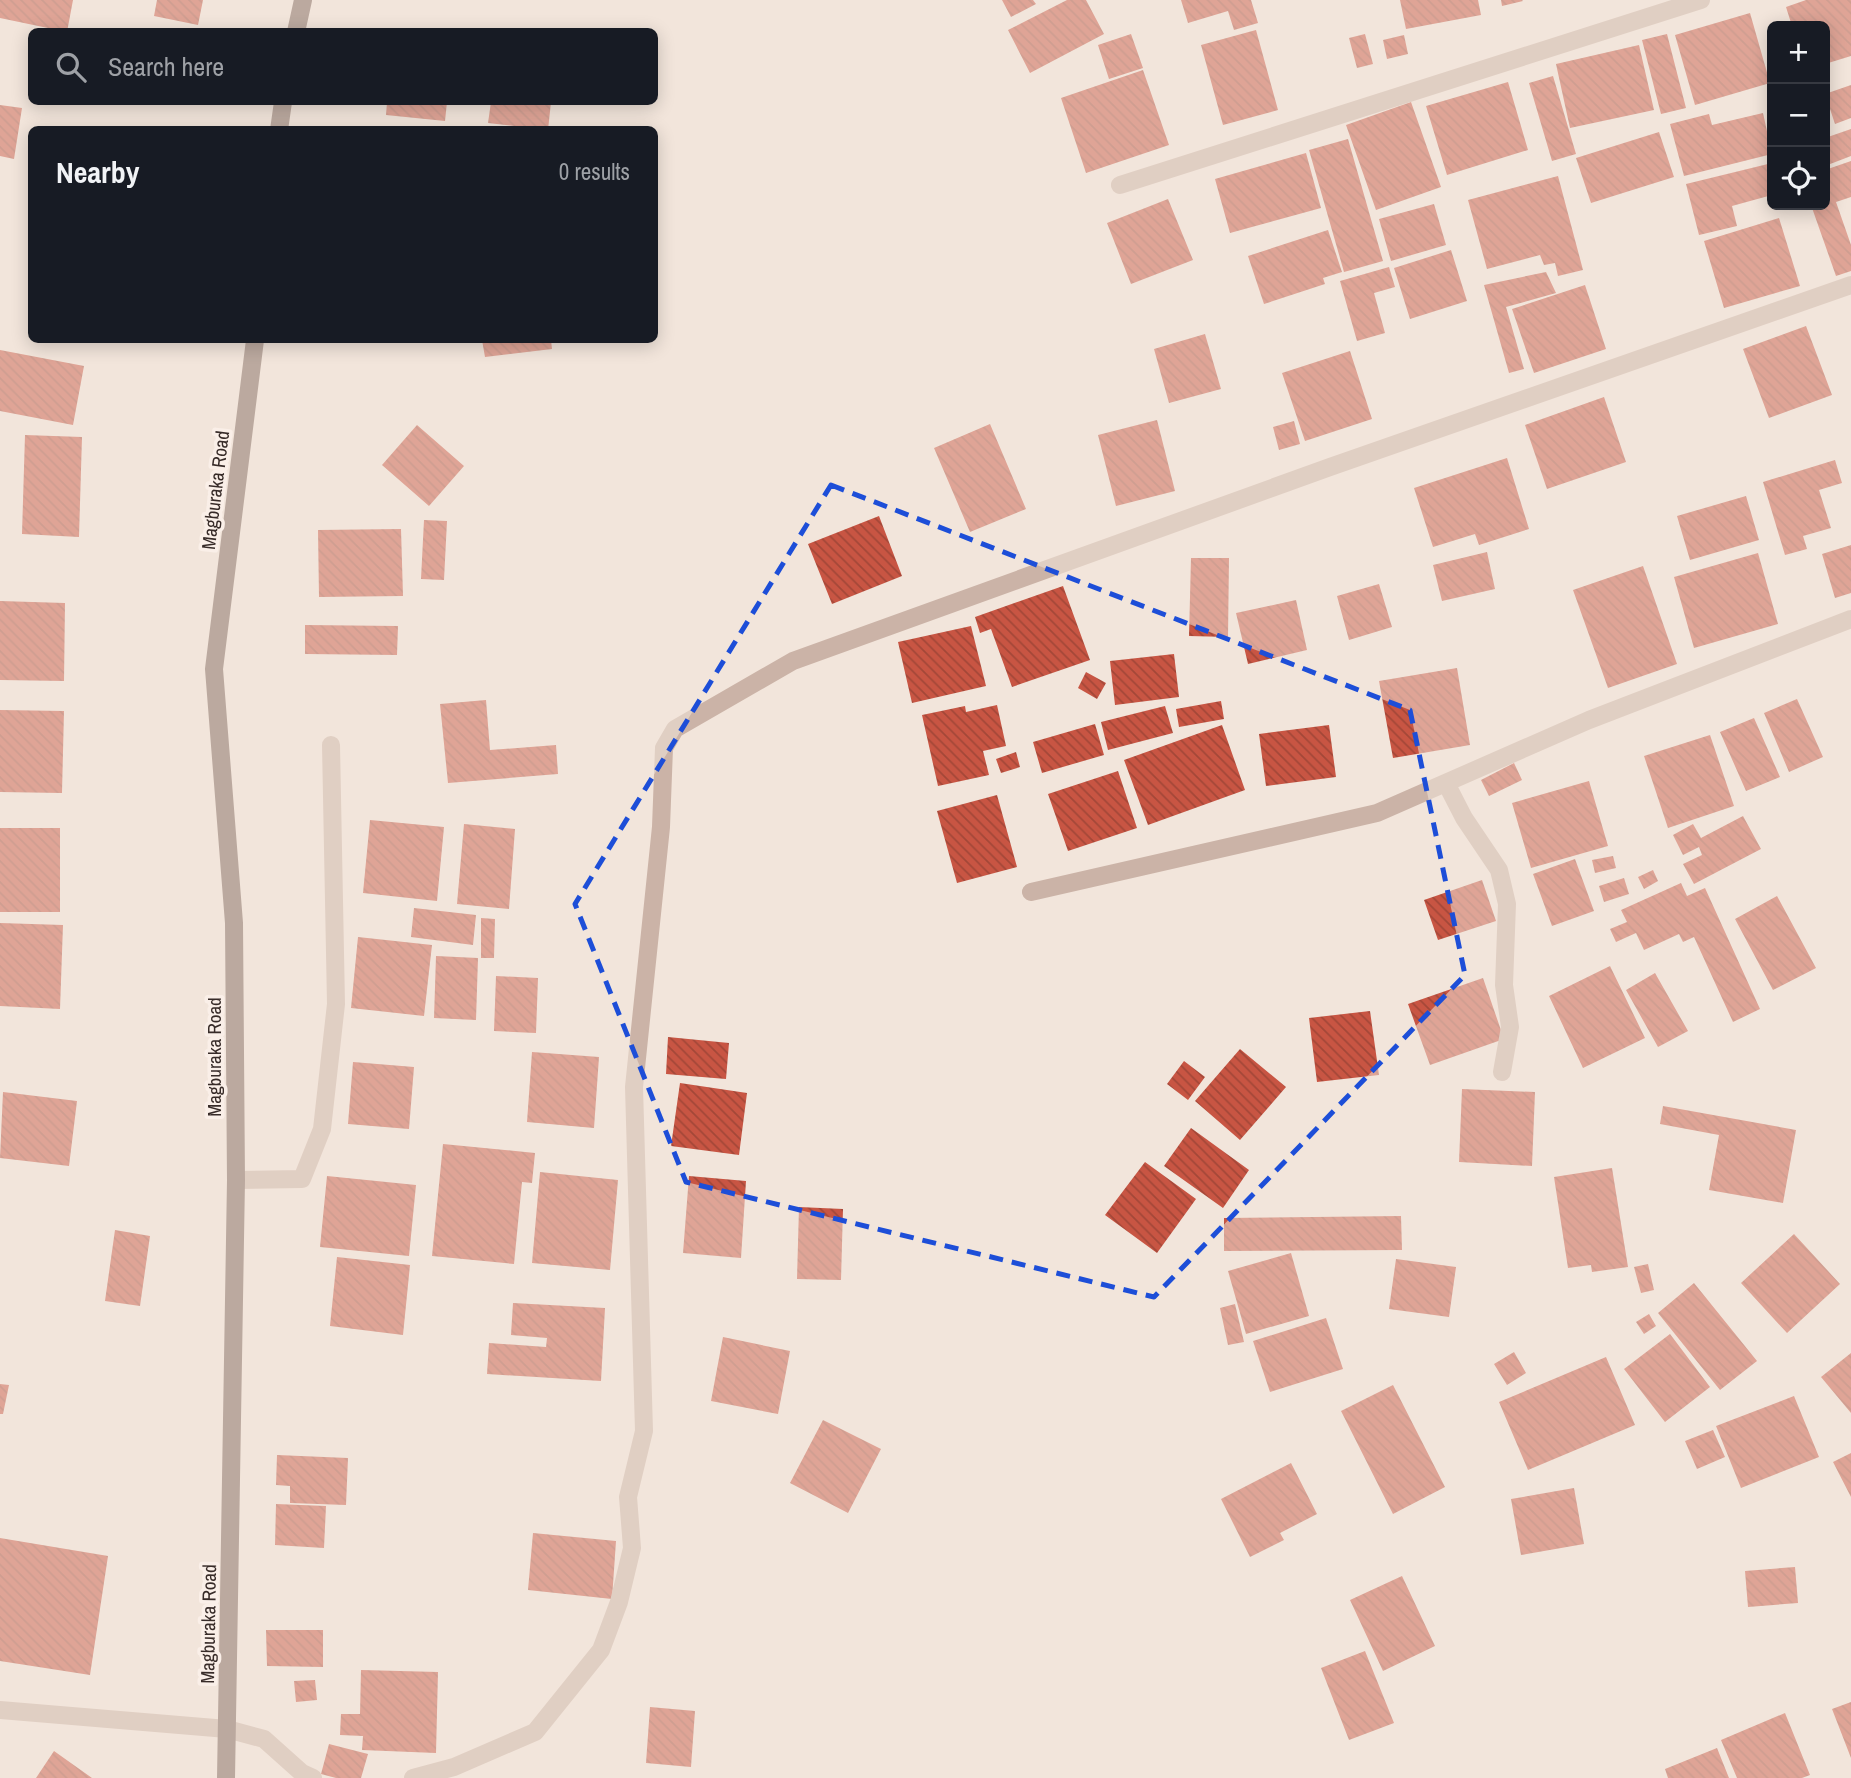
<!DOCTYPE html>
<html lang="en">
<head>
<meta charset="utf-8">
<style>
	body { margin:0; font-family:"Archivo Narrow",sans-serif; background:#20242c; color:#f1f3f6 }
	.controls { position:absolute; right:21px; top:21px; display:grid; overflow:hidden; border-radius:10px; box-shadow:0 4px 18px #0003 }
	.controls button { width:63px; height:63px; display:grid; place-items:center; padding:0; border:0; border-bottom:2px solid #363941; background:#171b24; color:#f1f3f6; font:35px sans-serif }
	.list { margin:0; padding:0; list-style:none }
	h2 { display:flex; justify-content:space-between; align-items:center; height:91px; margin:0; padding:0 28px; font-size:30px }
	h2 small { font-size:23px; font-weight:400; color:#9ea1a6 }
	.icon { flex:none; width:38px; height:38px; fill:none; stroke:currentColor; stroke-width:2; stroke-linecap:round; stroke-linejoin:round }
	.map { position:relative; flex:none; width:1851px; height:1778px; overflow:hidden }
	.search { position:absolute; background:#171b24; box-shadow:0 4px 18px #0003; left:28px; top:28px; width:630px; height:77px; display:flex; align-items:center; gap:18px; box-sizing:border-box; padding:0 24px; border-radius:10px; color:#9ea1a6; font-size:26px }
	.panel { position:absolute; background:#171b24; box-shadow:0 4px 18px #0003; left:28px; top:126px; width:630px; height:217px; border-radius:10px }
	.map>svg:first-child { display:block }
</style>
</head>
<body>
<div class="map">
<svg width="1851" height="1778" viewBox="0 0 1851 1778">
	<defs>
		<pattern id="building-back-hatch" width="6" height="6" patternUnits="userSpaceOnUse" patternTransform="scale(1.75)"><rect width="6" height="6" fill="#c85543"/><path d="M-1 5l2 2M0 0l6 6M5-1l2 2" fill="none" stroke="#a34738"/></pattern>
	</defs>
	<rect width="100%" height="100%" fill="#f2e5db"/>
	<path fill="url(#building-back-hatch)" d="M 0,0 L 73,0 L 67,32 L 0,18 Z
		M 157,0 L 203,0 L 198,25 L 154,16 Z
		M 1002,0 L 1033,0 L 1036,4 L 1011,17 Z
		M 1067,0 L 1086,0 L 1104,34 L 1030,73 L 1008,30 Z
		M 1181,0 L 1251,0 L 1258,23 L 1234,30 L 1228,11 L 1188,23 Z
		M 1400,0 L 1478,0 L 1481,15 L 1406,29 Z
		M 1501,0 L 1522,0 L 1523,1 L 1502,6 Z
		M 1806,0 L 1851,0 L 1851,56 L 1825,64 L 1825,26 L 1792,26 L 1786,7 Z
		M 1750,13 L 1770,83 L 1695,105 L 1675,35 Z
		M 1256,30 L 1278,110 L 1223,125 L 1201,45 Z
		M 1131,34 L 1143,68 L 1109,79 L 1098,45 Z
		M 1365,34 L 1373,64 L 1357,68 L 1349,38 Z
		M 1667,34 L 1686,108 L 1661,114 L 1642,40 Z
		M 1404,35 L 1408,54 L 1387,59 L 1383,40 Z
		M 1639,45 L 1654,110 L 1570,128 L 1556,64 Z
		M 1143,70 L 1169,145 L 1086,173 L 1061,98 Z
		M 1553,76 L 1576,154 L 1552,161 L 1529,83 Z
		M 1508,82 L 1528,150 L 1447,175 L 1426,106 Z
		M 1851,85 L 1851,118 L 1835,124 L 1825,94 Z
		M 387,102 L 447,102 L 445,121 L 386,115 Z
		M 491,102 L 551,102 L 548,130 L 488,123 Z
		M 1411,102 L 1441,187 L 1376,210 L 1346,125 Z
		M 0,105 L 22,108 L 14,159 L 0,156 Z
		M 1763,113 L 1772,154 L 1684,176 L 1670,124 L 1709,114 L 1712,125 Z
		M 1851,129 L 1851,156 L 1825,166 L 1825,138 Z
		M 1659,132 L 1674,177 L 1591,203 L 1576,158 Z
		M 1348,139 L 1383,261 L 1344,272 L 1309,150 Z
		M 1306,153 L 1321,208 L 1230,233 L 1215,179 Z
		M 1851,161 L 1851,197 L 1836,202 L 1851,245 L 1851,271 L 1836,276 L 1811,205 L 1825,205 L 1825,170 Z
		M 1772,163 L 1772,195 L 1732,206 L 1737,226 L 1699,235 L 1686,184 Z
		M 1558,176 L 1583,270 L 1558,276 L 1555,263 L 1544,265 L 1540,255 L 1487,269 L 1468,200 Z
		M 1168,199 L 1193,260 L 1131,284 L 1107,223 Z
		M 1434,204 L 1446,245 L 1391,261 L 1379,219 Z
		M 1779,218 L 1800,286 L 1724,308 L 1704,241 Z
		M 1328,230 L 1342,272 L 1323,278 L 1325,284 L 1264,304 L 1248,256 Z
		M 1451,250 L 1467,301 L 1410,319 L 1394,268 Z
		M 1389,267 L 1395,287 L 1374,293 L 1385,333 L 1357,341 L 1340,281 Z
		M 1546,272 L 1556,293 L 1506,307 L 1524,369 L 1509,373 L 1484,285 Z
		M 1585,285 L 1606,349 L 1534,373 L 1512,309 Z
		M 1806,326 L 1832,395 L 1769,418 L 1743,349 Z
		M 1205,334 L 1221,389 L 1169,403 L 1154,349 Z
		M 482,340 L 551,340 L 552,349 L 485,357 Z
		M 0,350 L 84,366 L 73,425 L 0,411 Z
		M 1350,351 L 1372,419 L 1305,441 L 1282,373 Z
		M 1604,397 L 1626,462 L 1547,489 L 1525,425 Z
		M 1157,420 L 1175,491 L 1116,506 L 1098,435 Z
		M 1294,421 L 1300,444 L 1279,450 L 1273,427 Z
		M 990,424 L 1026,509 L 970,532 L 934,448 Z
		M 417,425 L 464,466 L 429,506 L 382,465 Z
		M 25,435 L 82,437 L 79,537 L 22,534 Z
		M 1507,458 L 1529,529 L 1479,545 L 1475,534 L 1433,547 L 1414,488 Z
		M 1835,460 L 1842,483 L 1819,490 L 1831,528 L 1803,536 L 1807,549 L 1785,555 L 1763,482 Z
		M 1746,496 L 1759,540 L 1690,560 L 1677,516 Z
		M 879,516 L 902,576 L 832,604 L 808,544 Z
		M 424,520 L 447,521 L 444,580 L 421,579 Z
		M 401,529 L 403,596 L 319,597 L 318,530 Z
		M 1851,545 L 1851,593 L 1835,598 L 1822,554 Z
		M 1487,552 L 1495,589 L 1442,601 L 1433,565 Z
		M 1758,553 L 1778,624 L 1694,648 L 1674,577 Z
		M 1191,558 L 1229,558 L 1228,637 L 1189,636 Z
		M 1643,566 L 1677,664 L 1608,688 L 1573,590 Z
		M 1379,584 L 1392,627 L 1349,640 L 1337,596 Z
		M 1063,586 L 1090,660 L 1012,687 L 991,629 L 980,633 L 975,617 Z
		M 1296,600 L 1307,650 L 1248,664 L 1236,613 Z
		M 0,601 L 65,603 L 64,681 L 0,680 Z
		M 305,625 L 398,626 L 397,655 L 305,654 Z
		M 971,626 L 986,686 L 912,703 L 898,642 Z
		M 1174,654 L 1179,697 L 1115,705 L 1110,661 Z
		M 1457,668 L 1470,745 L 1393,758 L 1379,681 Z
		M 1086,672 L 1106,683 L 1097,699 L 1078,688 Z
		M 1797,699 L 1823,757 L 1789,772 L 1764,713 Z
		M 486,700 L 490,750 L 556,745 L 558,774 L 448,783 L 440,704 Z
		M 1221,701 L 1224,719 L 1179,727 L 1176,709 Z
		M 997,705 L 1006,746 L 983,751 L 989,775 L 938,786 L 922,715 L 965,706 L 966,712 Z
		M 1165,706 L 1173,733 L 1108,750 L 1101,722 Z
		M 0,710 L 64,711 L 62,793 L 0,792 Z
		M 1754,718 L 1780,777 L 1746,791 L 1720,732 Z
		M 1095,724 L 1104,755 L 1042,773 L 1033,742 Z
		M 1222,725 L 1245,790 L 1148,825 L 1124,760 Z
		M 1329,725 L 1336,777 L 1266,786 L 1259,734 Z
		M 1710,735 L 1734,806 L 1668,828 L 1644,756 Z
		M 1016,752 L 1020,767 L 1001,773 L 996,759 Z
		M 1514,763 L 1522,780 L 1489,796 L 1481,780 Z
		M 1118,771 L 1137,828 L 1068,851 L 1048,794 Z
		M 1589,781 L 1608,846 L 1531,868 L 1512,803 Z
		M 997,795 L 1017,867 L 957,883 L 937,811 Z
		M 1743,816 L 1761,849 L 1694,884 L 1683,864 L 1702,855 L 1699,847 L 1683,855 L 1673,835 L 1693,824 L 1701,838 Z
		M 370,820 L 444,827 L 437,901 L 363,893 Z
		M 464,824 L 515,829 L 509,909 L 457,904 Z
		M 0,828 L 60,828 L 60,912 L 0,912 Z
		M 1613,856 L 1616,868 L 1595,873 L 1592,860 Z
		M 1575,859 L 1594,911 L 1552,926 L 1533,874 Z
		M 1653,870 L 1658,881 L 1644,889 L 1638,877 Z
		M 1624,878 L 1629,894 L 1604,902 L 1599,886 Z
		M 1482,880 L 1496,921 L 1438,940 L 1424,900 Z
		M 1681,883 L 1687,896 L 1705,888 L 1760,1009 L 1733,1022 L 1694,937 L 1683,942 L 1679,934 L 1644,950 L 1636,933 L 1616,942 L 1610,929 L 1627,922 L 1621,910 Z
		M 1777,896 L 1816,968 L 1773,990 L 1735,919 Z
		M 414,908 L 476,915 L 473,945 L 411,937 Z
		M 481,918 L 495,919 L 494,958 L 481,958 Z
		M 0,923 L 63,925 L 60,1009 L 0,1006 Z
		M 358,937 L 432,945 L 424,1016 L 351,1008 Z
		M 436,956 L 478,958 L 476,1020 L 434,1018 Z
		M 1610,966 L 1645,1038 L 1583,1068 L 1549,996 Z
		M 1655,973 L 1688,1031 L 1658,1047 L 1626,990 Z
		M 496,976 L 538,978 L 536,1033 L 494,1031 Z
		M 1483,978 L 1504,1039 L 1430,1065 L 1408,1004 Z
		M 1370,1011 L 1379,1075 L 1317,1082 L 1309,1018 Z
		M 668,1037 L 729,1043 L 726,1079 L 666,1074 Z
		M 1240,1049 L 1286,1087 L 1240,1140 L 1195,1101 Z
		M 532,1052 L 599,1057 L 594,1128 L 527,1122 Z
		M 1184,1061 L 1205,1077 L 1188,1100 L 1167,1084 Z
		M 353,1062 L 414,1067 L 409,1129 L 348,1124 Z
		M 680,1083 L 747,1093 L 739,1155 L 671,1146 Z
		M 1462,1089 L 1535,1092 L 1532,1166 L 1459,1162 Z
		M 3,1092 L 77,1101 L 69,1166 L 0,1158 Z
		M 1663,1106 L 1796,1130 L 1783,1203 L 1709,1190 L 1719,1135 L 1660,1124 Z
		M 1191,1128 L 1249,1170 L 1223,1208 L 1164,1166 Z
		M 443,1144 L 535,1153 L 532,1183 L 522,1182 L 514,1264 L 432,1256 Z
		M 1145,1162 L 1196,1199 L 1157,1253 L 1105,1215 Z
		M 1612,1168 L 1628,1267 L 1592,1272 L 1591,1265 L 1568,1268 L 1554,1177 Z
		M 540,1172 L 618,1180 L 610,1270 L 532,1263 Z
		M 327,1176 L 416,1185 L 409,1256 L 320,1247 Z
		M 689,1176 L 746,1181 L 741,1258 L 683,1253 Z
		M 799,1207 L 843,1209 L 841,1280 L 797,1279 Z
		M 1401,1216 L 1402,1250 L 1224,1251 L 1224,1218 Z
		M 115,1230 L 150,1236 L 140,1306 L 105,1301 Z
		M 1794,1234 L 1840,1284 L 1787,1333 L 1741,1283 Z
		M 1291,1253 L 1309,1316 L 1246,1334 L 1228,1271 Z
		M 337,1257 L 410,1265 L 403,1335 L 330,1326 Z
		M 1396,1259 L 1456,1267 L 1449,1317 L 1389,1309 Z
		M 1648,1264 L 1654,1290 L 1641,1293 L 1634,1267 Z
		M 1694,1283 L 1757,1361 L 1720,1390 L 1658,1313 Z
		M 513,1303 L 605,1308 L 601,1381 L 487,1374 L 489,1343 L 546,1347 L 547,1338 L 511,1335 Z
		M 1235,1304 L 1244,1342 L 1228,1345 L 1220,1308 Z
		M 1649,1314 L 1656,1326 L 1644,1334 L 1636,1322 Z
		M 1326,1318 L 1343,1369 L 1270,1392 L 1253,1341 Z
		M 1670,1334 L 1710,1387 L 1665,1422 L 1624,1369 Z
		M 723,1337 L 790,1351 L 778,1414 L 711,1401 Z
		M 1514,1352 L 1526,1373 L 1507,1385 L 1494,1364 Z
		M 1851,1353 L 1851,1413 L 1821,1377 Z
		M 1606,1357 L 1635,1425 L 1528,1470 L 1499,1402 Z
		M 0,1384 L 9,1385 L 3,1414 L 0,1414 Z
		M 1393,1385 L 1445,1487 L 1393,1514 L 1341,1411 Z
		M 1794,1396 L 1819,1457 L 1741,1488 L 1716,1426 Z
		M 823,1420 L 881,1449 L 848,1513 L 790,1483 Z
		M 1713,1430 L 1725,1457 L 1697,1469 L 1685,1441 Z
		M 1851,1453 L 1851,1497 L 1833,1462 Z
		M 277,1455 L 348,1458 L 346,1505 L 290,1503 L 290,1486 L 276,1485 Z
		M 1291,1463 L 1317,1514 L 1280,1533 L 1284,1540 L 1250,1557 L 1221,1499 Z
		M 1574,1488 L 1584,1544 L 1521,1555 L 1511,1499 Z
		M 276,1504 L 326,1506 L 324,1548 L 275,1545 Z
		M 533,1533 L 616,1541 L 612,1599 L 528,1590 Z
		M 0,1538 L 108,1556 L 90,1675 L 0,1661 Z
		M 1795,1567 L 1798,1603 L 1748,1607 L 1745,1571 Z
		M 1402,1576 L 1435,1646 L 1383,1671 L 1350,1600 Z
		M 266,1630 L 323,1630 L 323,1667 L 267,1666 Z
		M 1365,1651 L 1394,1723 L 1349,1740 L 1321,1668 Z
		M 361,1670 L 438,1672 L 436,1753 L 362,1750 L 363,1736 L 340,1735 L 341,1714 L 360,1714 Z
		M 315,1680 L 317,1700 L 296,1702 L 294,1681 Z
		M 1851,1702 L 1851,1758 L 1832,1709 Z
		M 650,1707 L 695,1711 L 691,1767 L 646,1763 Z
		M 1785,1713 L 1810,1775 L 1802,1778 L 1737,1778 L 1721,1740 Z
		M 329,1744 L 368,1754 L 361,1778 L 336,1778 L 321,1774 Z
		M 1717,1748 L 1729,1778 L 1668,1778 L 1665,1769 Z
		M 54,1751 L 92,1778 L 36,1778 Z"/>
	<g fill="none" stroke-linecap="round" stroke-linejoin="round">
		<path stroke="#cbb3a7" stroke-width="18" d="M 1120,185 L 1701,0
			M 1446,783 L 1464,818 L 1499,870 L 1507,904 L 1504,985 L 1510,1027 L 1502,1072
			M 1031,892 L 1377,813 L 1589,720 L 1851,619
			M 236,1180 L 302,1179 L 322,1129 L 336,1004 L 331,745
			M 0,1710 L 227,1729 L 264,1739 L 302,1773 L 313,1778
			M 413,1778 L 454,1767 L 535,1732 L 601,1650 L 619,1602 L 632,1548 L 628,1497 L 644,1431 L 634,1087 L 661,827 L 664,748 L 675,729 L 793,661 L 1330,467 L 1851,285"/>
		<path stroke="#796058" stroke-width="18" d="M 296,32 L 303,0
			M 279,130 L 283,102
			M 226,1778 L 236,1180 L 234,923 L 214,669 L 255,340"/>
	</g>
	<path d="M0 0H1851V1778H0ZM 831,485 L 1410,710 L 1465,975 L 1154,1297 L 686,1182 L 575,904 Z" fill="#f2e5db" fill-opacity=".55" fill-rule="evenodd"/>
	<path fill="none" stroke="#1d4ed8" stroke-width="5" stroke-dasharray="14 9" stroke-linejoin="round" d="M 831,485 L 1410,710 L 1465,975 L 1154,1297 L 686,1182 L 575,904 Z"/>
	<g text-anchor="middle" stroke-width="7" stroke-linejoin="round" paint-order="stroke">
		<g font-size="19" fill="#372b28" stroke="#faefe8">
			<text transform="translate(215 490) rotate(-83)" y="7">Magburaka Road</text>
			<text transform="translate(214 1057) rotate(-90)" y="7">Magburaka Road</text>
			<text transform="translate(208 1624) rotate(-89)" y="7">Magburaka Road</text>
		</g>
	</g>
</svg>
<div class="controls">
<button>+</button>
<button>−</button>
<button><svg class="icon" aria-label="locate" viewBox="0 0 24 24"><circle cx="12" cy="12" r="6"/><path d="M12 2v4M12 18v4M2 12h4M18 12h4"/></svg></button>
</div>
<div class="search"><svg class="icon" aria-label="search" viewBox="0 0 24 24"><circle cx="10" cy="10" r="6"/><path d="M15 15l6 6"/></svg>Search here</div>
<section class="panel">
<h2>Nearby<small>0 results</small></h2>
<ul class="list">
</ul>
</section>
</div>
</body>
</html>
